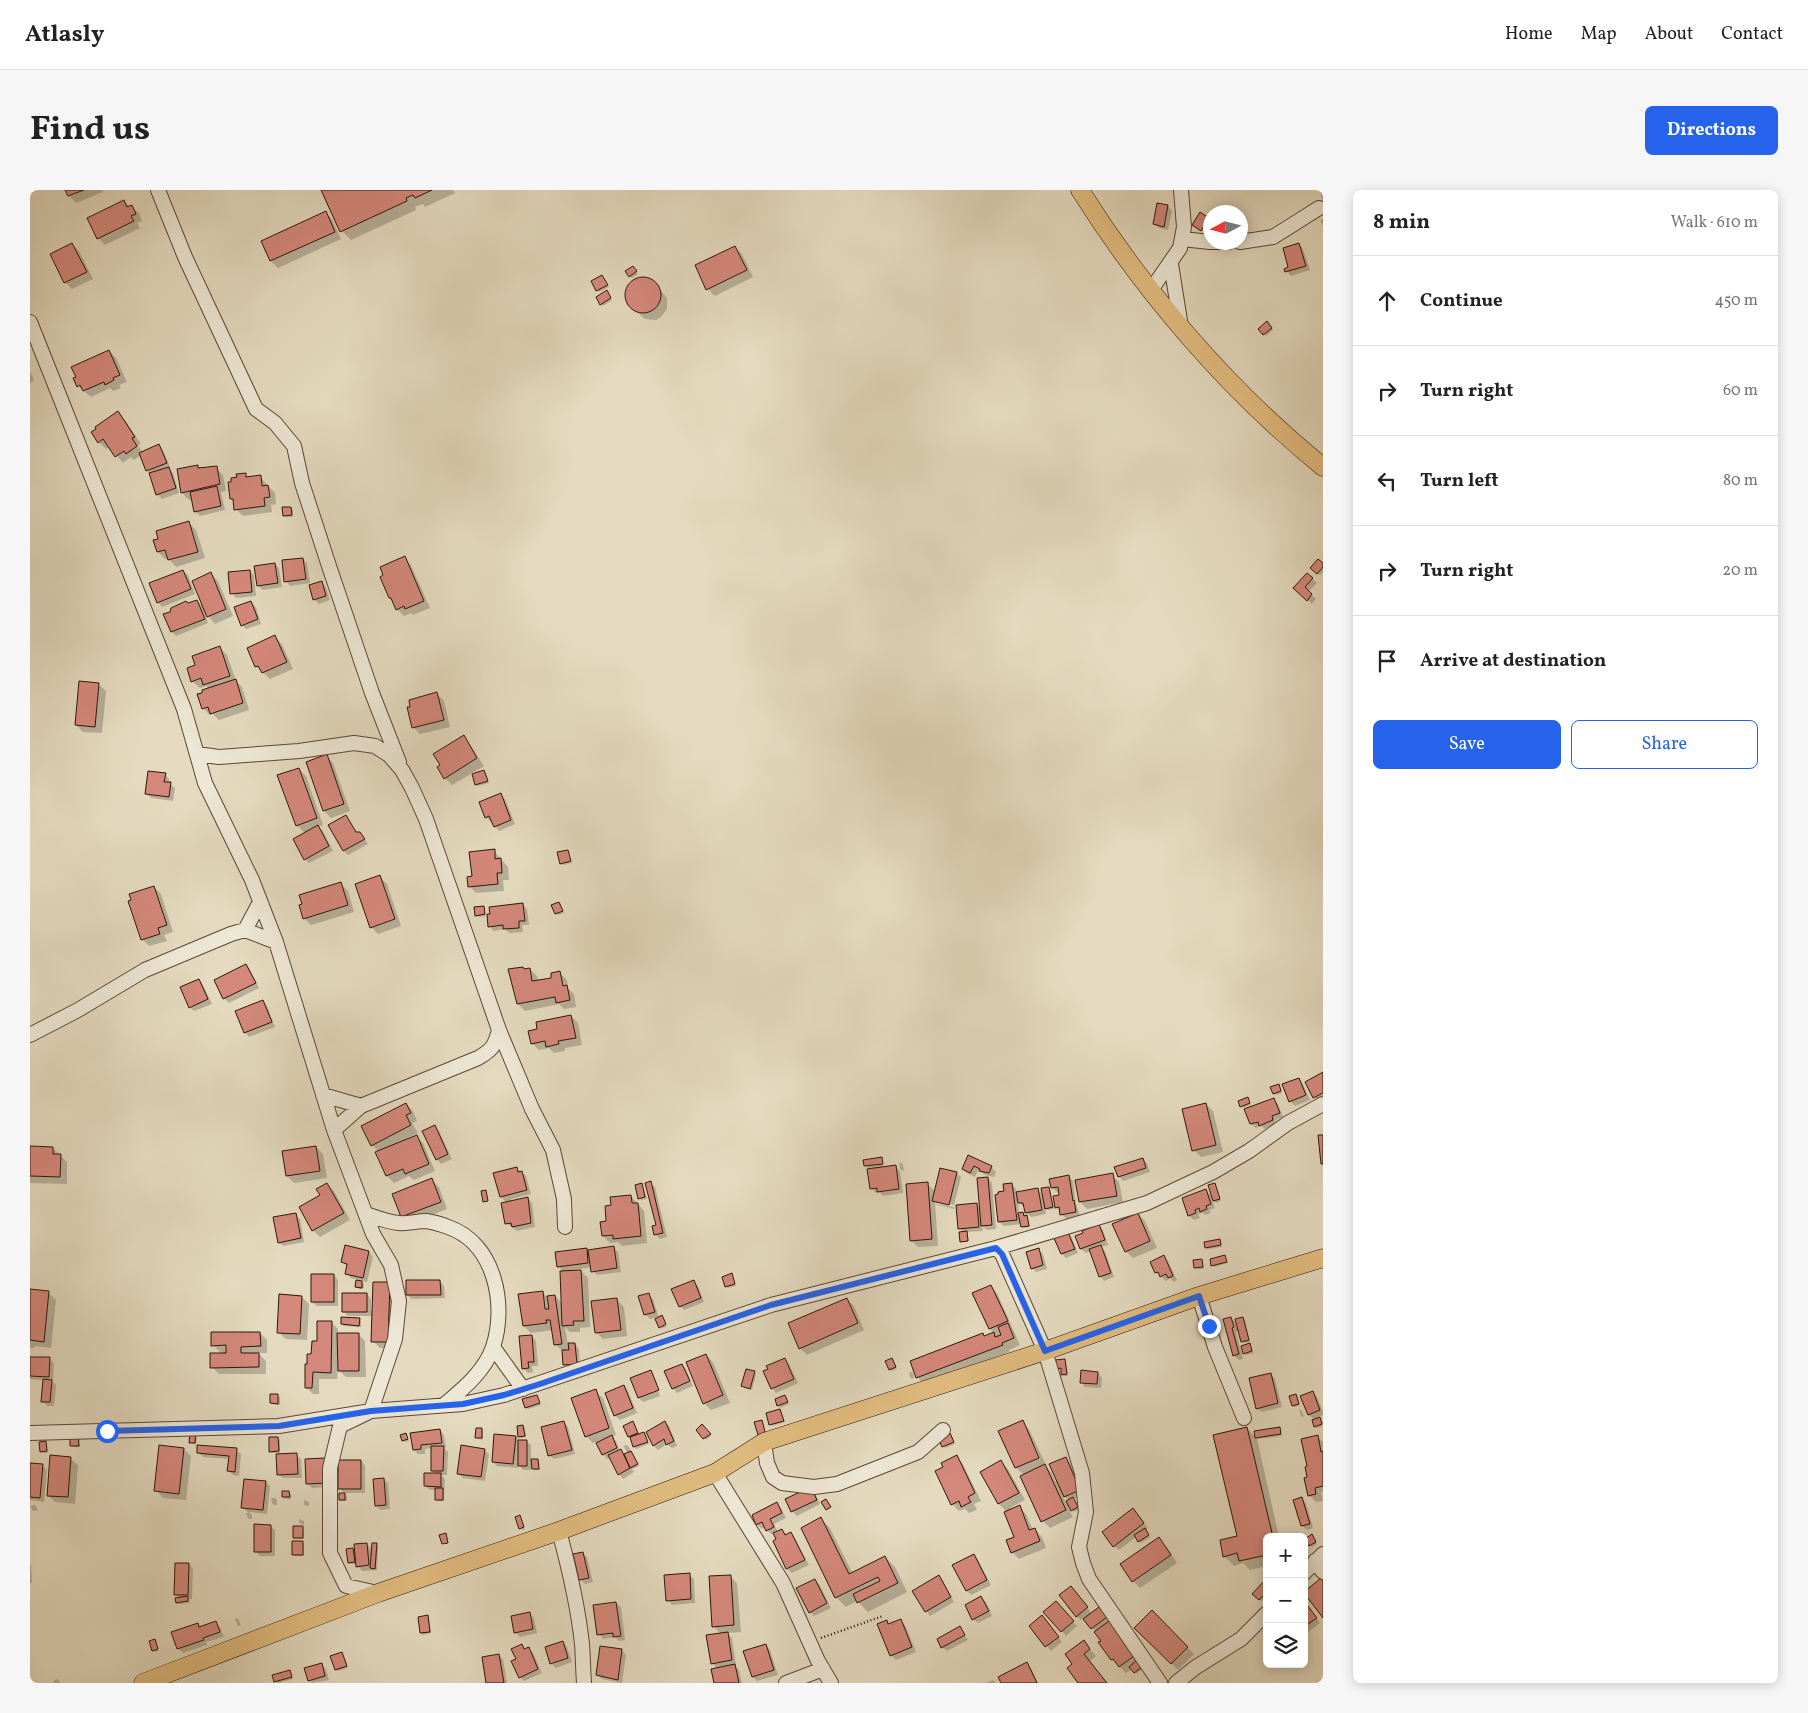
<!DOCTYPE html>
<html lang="en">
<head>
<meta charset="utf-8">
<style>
	body { margin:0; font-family:Vollkorn,serif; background:#f6f6f6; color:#222 }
	.controls { position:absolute; right:15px; bottom:15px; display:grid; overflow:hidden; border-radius:8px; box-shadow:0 2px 12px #0003 }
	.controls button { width:45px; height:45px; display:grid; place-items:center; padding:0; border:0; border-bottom:1px solid #e0e0e0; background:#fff; color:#222; font:25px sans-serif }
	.compass { position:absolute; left:1173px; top:15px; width:45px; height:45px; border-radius:50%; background:#fff; box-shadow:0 2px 12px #0003; rotate:263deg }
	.stop { position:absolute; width:15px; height:15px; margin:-11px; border:4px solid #2563eb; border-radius:50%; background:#fff }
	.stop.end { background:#2563eb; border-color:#fff; box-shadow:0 1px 5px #0008 }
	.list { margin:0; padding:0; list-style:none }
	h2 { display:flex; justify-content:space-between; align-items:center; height:65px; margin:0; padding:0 20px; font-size:21px }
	h2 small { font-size:16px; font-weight:400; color:#767676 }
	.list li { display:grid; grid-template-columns:32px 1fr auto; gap:15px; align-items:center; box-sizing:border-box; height:90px; padding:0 20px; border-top:1px solid #e0e0e0 }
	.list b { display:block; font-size:19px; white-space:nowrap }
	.list em { font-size:16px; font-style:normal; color:#767676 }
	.actions { display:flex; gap:10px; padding:15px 20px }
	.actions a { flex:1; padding:11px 0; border:1px solid #2563eb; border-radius:8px; text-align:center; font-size:18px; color:#2563eb }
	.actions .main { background:#2563eb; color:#fff }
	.icon { flex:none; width:28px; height:28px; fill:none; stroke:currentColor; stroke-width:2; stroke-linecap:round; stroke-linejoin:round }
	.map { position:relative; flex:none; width:1293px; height:1493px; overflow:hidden; border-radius:8px }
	header { display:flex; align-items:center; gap:30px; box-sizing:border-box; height:70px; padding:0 25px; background:#fff; border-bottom:1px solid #e0e0e0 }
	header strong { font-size:24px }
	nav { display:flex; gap:28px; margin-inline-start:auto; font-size:18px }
	.intro { display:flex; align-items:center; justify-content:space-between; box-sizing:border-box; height:120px; padding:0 30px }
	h1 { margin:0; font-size:35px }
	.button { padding:12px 22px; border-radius:8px; background:#2563eb; color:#fff; font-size:18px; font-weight:700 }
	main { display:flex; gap:30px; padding:0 30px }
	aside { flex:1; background:#fff; border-radius:8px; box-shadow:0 2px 12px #0003 }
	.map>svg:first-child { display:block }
</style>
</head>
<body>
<header>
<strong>Atlasly</strong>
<nav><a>Home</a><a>Map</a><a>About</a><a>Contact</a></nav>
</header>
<div class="intro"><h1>Find us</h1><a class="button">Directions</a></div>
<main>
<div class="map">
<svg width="1293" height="1493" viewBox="0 0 1293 1493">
	<rect width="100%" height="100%" fill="#e4dabf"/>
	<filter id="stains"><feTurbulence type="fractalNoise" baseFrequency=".004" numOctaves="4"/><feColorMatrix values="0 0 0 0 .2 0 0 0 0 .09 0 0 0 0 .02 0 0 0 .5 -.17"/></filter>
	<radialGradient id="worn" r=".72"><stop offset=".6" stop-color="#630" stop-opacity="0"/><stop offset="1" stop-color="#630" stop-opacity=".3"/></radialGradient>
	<path fill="#0003" fill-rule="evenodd" d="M 37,0 L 72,0 L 73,2 L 46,13 L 39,6 Z
		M 293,0 L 423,0 L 425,3 L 395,17 L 393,14 L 385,17 L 386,20 L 321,50 L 312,41 Z
		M 1290,0 L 1293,0 L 1293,10 L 1292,9 Z
		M 94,12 L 109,23 L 112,31 L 107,33 L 110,38 L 75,55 L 68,48 Z
		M 1138,16 L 1142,21 L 1138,40 L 1129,38 L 1124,34 Z
		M 295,22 L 302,29 L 311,49 L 248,78 L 241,71 L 232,51 Z
		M 1293,28 L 1293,36 L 1290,31 Z
		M 1178,29 L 1180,31 L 1174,42 L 1166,37 Z
		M 42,54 L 49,61 L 63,89 L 42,99 L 35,92 Z
		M 1269,54 L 1273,59 L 1280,80 L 1261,86 L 1257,81 L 1260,78 Z
		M 705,57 L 712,64 L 723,87 L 685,106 L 678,99 Z
		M 605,79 L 608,84 L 602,88 L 600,86 Z
		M 572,86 L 579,97 L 569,102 L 567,100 Z
		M 613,88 L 618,89 L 627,96 L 637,108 L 637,119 L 631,127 L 626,130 L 615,129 L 599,115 L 597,111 L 597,100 L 603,92 Z
		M 578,104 L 582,110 L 573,116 L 571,114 Z
		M 1237,133 L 1243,140 L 1236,146 L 1230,139 Z
		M 79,161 L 86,168 L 97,192 L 89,195 L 91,198 L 83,201 L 80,198 L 61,207 L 48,196 Z
		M 0,181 L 4,191 L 0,193 Z
		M 88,223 L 95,230 L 111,254 L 108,255 L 113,263 L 129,256 L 133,260 L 140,277 L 138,278 L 143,283 L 149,303 L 132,309 L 127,304 L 120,284 L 117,280 L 111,265 L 104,270 L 101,267 L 93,273 L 80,257 L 76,259 L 69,252 Z
		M 167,276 L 170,279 L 186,278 L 193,285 L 196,301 L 191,302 L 195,320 L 170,326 L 165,321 L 163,309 L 159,310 L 152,303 Z
		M 215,284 L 219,288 L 230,287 L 245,303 L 246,314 L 241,315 L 242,322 L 213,326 L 206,319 L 205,312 L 201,309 Z
		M 261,318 L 263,320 L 263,327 L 256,327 L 254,325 Z
		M 159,333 L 166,340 L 175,368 L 146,377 L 138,368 L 135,369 L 128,362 Z
		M 374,368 L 381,375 L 400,418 L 383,425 L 381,423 L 374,426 L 367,419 L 360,408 Z
		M 273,369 L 277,373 L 280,393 L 260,396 L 256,391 Z
		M 245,374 L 249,378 L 252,397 L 233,400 L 228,396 Z
		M 1293,375 L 1293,381 L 1290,385 L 1282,378 Z
		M 153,381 L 158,385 L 165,404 L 132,417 L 128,412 Z
		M 220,381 L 224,385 L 226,406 L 206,408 L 202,403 Z
		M 181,384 L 188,391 L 203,426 L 185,434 L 174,422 L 178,433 L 146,446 L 142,442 L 158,414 L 167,411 L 175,419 Z
		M 1277,384 L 1287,393 L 1278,402 L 1286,409 L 1282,414 L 1265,398 Z
		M 291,392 L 296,397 L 300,410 L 289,414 L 284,409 Z
		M 221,413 L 226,417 L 231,434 L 216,439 L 212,435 Z
		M 245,447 L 252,454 L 263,479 L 240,489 L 226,476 Z
		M 190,458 L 197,465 L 206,491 L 212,497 L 219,520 L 189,530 L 183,524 L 180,525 L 173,518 L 179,499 L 176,496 L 170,498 L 162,491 L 166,476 Z
		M 68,494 L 76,501 L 72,543 L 53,542 L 46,535 Z
		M 407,504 L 414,511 L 420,537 L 390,544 L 383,537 Z
		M 433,547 L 440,554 L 454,576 L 422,595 L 415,588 Z
		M 296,566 L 303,573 L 320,621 L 301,628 L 294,621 L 277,572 Z
		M 269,579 L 276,586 L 293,635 L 288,637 L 293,641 L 303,661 L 279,673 L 275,669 L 276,644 L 267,635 Z
		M 454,581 L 459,593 L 448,596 L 446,594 Z
		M 135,584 L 139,589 L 139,593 L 145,598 L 143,611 L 121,608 L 116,603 Z
		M 470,605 L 475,609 L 485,634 L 469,641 L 462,631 L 461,632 L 456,627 Z
		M 316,626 L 327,643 L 330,643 L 338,654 L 318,665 L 314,661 L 300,635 Z
		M 464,661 L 478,677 L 479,690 L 473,690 L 474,701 L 446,703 L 439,696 L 443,687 Z
		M 538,661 L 542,673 L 533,675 L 531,673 Z
		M 350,687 L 357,694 L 371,736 L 348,744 L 341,737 Z
		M 311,694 L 318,701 L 324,722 L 281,735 L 274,728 Z
		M 124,697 L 131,704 L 143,742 L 134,745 L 137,751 L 119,756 L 112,749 Z
		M 492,714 L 497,719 L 499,735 L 492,735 L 493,742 L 479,743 L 475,739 L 464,741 L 459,736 L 458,726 L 448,727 L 446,726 L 453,717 L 456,726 Z
		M 530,715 L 534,723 L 528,725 L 523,716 Z
		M 216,775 L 220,780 L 229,798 L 199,813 L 194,808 Z
		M 500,779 L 507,786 L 508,792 L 523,789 L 530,783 L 537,790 L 538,798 L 544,804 L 546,817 L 534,819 L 529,814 L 495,821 L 488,814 L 495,780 Z
		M 169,790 L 173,795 L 182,814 L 164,821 L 160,817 Z
		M 233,811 L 237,816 L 245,837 L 219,847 L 215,842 Z
		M 541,826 L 548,833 L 552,855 L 535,858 L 535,861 L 524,863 L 519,858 L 509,860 L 502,853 Z
		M 1293,884 L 1293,909 L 1289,912 L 1284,907 L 1277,893 Z
		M 1269,889 L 1273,894 L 1280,910 L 1265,916 L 1260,911 Z
		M 1248,896 L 1252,903 L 1246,905 L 1244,903 Z
		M 1218,909 L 1221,915 L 1213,918 L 1211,916 Z
		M 1243,909 L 1248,914 L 1253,927 L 1245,930 L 1247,935 L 1235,939 L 1231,936 L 1226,938 L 1221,934 L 1216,920 Z
		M 376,914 L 383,921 L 387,931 L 382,933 L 388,943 L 376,949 L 376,951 L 386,946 L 393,953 L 405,981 L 384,990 L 379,986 L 364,993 L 357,986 L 349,962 L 342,955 Z
		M 1176,914 L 1183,921 L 1193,962 L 1171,967 L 1164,960 Z
		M 405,937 L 409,941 L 422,969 L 411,974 L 407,969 Z
		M 286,957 L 293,964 L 297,988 L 264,993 L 257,986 L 253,962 Z
		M 0,958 L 23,958 L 37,972 L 37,994 L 0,993 Z
		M 939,966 L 961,977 L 966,982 L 964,987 L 955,985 L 948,980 L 945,987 L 937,983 L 933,979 Z
		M 851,969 L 854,978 L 865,976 L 870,981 L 873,1003 L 853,1006 L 849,1002 L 846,1003 L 841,998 L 838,978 L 835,976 L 835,971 Z
		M 1113,969 L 1117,973 L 1120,982 L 1093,991 L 1089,986 Z
		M 869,972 L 873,974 L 874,981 L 870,979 Z
		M 487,979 L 496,986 L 501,1004 L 481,1009 L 482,1012 L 498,1008 L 502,1013 L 505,1037 L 487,1041 L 476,1033 L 477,1013 L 471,1007 Z
		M 926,983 L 931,987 L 924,1015 L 907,1011 L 907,1014 L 924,1017 L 924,1019 L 908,1015 L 905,1012 L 908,1056 L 888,1057 L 881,1050 L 897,994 L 906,1002 Z
		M 1082,985 L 1089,992 L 1093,1012 L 1057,1019 L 1050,1012 Z
		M 1038,986 L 1043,991 L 1046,1014 L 1050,1026 L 1036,1029 L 1027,1017 L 1031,1006 L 1030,1001 L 1027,1002 L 1022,998 Z
		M 958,988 L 962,993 L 966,1039 L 957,1040 L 952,1036 L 953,1041 L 936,1042 L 939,1050 L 931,1051 L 934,1043 L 930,1038 L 946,1014 L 951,1019 Z
		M 402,990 L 409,997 L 417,1019 L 379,1034 L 372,1027 Z
		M 620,993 L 625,997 L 637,1047 L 630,1049 L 625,1044 L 627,1036 Z
		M 297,994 L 304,1001 L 320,1030 L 290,1047 L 283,1040 Z
		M 612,994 L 617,1009 L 611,1010 L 610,1008 Z
		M 982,994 L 986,999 L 987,1004 L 1008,1000 L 1013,1005 L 1019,998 L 1020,1000 L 1024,1019 L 1018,1020 L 1015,1017 L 1016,1024 L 1001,1027 L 997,1023 L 995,1017 L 994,1017 L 988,1012 L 989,1024 L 993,1023 L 998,1028 L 1000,1037 L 994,1038 L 992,1034 L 974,1036 L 969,1032 L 976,1003 Z
		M 1184,994 L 1191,1011 L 1186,1013 L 1181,1007 L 1185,1018 L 1179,1020 L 1181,1023 L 1175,1025 L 1173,1023 L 1168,1024 L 1170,1028 L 1164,1030 L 1159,1026 L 1153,1009 L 1176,1000 L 1184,1009 Z
		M 601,1006 L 614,1021 L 617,1053 L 592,1056 L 588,1052 L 580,1053 L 573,1046 L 578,1033 Z
		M 265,1024 L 270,1029 L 274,1052 L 253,1056 L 249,1052 Z
		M 1108,1024 L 1115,1031 L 1127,1058 L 1103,1068 L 1096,1061 Z
		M 1069,1036 L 1073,1040 L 1078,1055 L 1071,1057 L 1075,1061 L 1084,1087 L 1074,1091 L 1070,1086 L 1061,1061 L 1056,1063 L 1051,1059 Z
		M 1037,1042 L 1041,1046 L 1048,1063 L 1036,1068 L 1032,1064 L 1025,1047 Z
		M 1190,1050 L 1192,1057 L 1178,1059 L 1176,1058 Z
		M 583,1057 L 588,1062 L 591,1082 L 567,1085 L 563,1081 L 562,1077 L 544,1080 L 544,1082 L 551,1081 L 558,1088 L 560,1137 L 550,1138 L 550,1142 L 540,1142 L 535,1137 L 538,1155 L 545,1154 L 549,1159 L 550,1178 L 538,1179 L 534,1174 L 532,1161 L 525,1154 L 523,1140 L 501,1143 L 494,1136 L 512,1102 L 517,1107 L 525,1106 L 532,1113 L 534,1082 L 528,1076 L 556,1059 L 558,1061 Z
		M 1009,1060 L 1013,1064 L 1017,1079 L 1006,1082 L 1002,1078 Z
		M 339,1062 L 343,1067 L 337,1092 L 321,1088 L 316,1083 L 318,1076 L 312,1072 Z
		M 1195,1066 L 1198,1073 L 1184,1077 L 1183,1075 Z
		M 1133,1067 L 1138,1071 L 1147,1090 L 1144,1092 L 1140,1088 L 1136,1091 L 1126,1082 Z
		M 1171,1070 L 1174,1079 L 1168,1079 L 1166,1078 Z
		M 304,1085 L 308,1090 L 308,1116 L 287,1116 L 282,1112 Z
		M 701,1085 L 706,1096 L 698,1098 L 696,1096 Z
		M 410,1091 L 414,1096 L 415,1108 L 382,1109 L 377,1105 Z
		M 663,1091 L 668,1096 L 674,1112 L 654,1120 L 650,1116 Z
		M 332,1092 L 334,1094 L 333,1099 L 329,1099 L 327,1097 Z
		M 344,1093 L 367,1101 L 365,1159 L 350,1158 L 343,1151 L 343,1126 L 318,1126 L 313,1121 L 337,1104 L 341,1109 L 341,1121 L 343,1121 Z
		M 960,1096 L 967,1103 L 990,1155 L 979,1160 L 979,1162 L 894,1194 L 887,1187 L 954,1147 L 964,1143 L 960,1139 L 944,1104 Z
		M 0,1101 L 19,1103 L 26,1110 L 21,1158 L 4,1156 L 4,1158 L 0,1158 Z
		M 618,1104 L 623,1109 L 629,1128 L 633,1129 L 637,1136 L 632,1139 L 626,1128 L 620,1129 L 616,1125 L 610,1107 Z
		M 272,1107 L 279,1114 L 277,1150 L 256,1149 L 248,1142 Z
		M 817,1109 L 824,1116 L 834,1140 L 777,1165 L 770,1158 Z
		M 587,1110 L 594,1117 L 597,1146 L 573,1149 L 566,1142 Z
		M 1201,1128 L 1208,1135 L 1213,1128 L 1215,1130 L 1220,1152 L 1214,1153 L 1209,1141 L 1206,1142 L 1213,1169 L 1209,1170 L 1204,1165 Z
		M 329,1130 L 331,1131 L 331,1137 L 314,1136 L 312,1134 Z
		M 301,1132 L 308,1139 L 308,1144 L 328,1144 L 335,1151 L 336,1187 L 316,1187 L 308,1179 L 307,1189 L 289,1189 L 289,1204 L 283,1204 L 276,1197 L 278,1175 L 288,1152 Z
		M 230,1143 L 237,1150 L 237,1163 L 228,1163 L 236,1171 L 236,1184 L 189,1184 L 182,1177 L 192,1164 L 183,1155 Z
		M 502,1146 L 506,1151 L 508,1176 L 502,1176 L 503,1182 L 498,1183 L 493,1178 Z
		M 1220,1155 L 1224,1163 L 1216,1165 L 1214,1163 Z
		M 676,1165 L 683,1172 L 700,1213 L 681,1220 L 674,1213 Z
		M 0,1168 L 19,1168 L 24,1173 L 23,1191 L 21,1191 L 26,1195 L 24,1216 L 17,1216 L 13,1211 L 14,1190 L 0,1189 Z
		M 755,1169 L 759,1174 L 768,1193 L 746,1203 L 742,1198 L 740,1180 Z
		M 1034,1170 L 1036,1172 L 1038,1186 L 1034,1186 L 1032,1180 L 1027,1178 Z
		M 863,1172 L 867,1179 L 862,1181 L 860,1180 Z
		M 652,1175 L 656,1179 L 663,1196 L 647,1203 L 643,1198 Z
		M 621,1182 L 624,1185 L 622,1185 L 630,1206 L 613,1212 L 609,1208 Z
		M 725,1182 L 726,1184 L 722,1200 L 715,1198 L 713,1196 Z
		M 879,1182 L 881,1182 L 883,1183 L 884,1188 L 882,1189 L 880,1187 Z
		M 1068,1183 L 1072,1188 L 1071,1198 L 1055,1197 L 1051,1192 Z
		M 1241,1184 L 1245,1189 L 1252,1217 L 1232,1222 L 1227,1218 Z
		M 594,1197 L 598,1201 L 607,1223 L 590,1230 L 585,1225 Z
		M 565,1201 L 573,1208 L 586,1245 L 581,1247 L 586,1251 L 590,1261 L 595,1265 L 598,1264 L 593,1256 L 597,1255 L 599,1257 L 609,1276 L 602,1279 L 604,1282 L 593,1289 L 589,1284 L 581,1267 L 577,1269 L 573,1264 L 567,1252 L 563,1253 L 556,1246 Z
		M 1283,1203 L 1287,1207 L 1293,1222 L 1293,1225 L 1288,1227 L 1292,1231 L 1293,1236 L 1287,1238 L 1285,1230 L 1279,1225 Z
		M 1266,1205 L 1270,1215 L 1265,1217 L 1263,1215 Z
		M 248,1206 L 250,1207 L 250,1215 L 243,1214 L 241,1212 Z
		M 506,1206 L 511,1215 L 498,1219 L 496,1217 Z
		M 755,1207 L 759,1214 L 750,1218 L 746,1210 Z
		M 1269,1219 L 1272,1221 L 1274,1227 L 1271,1226 Z
		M 750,1220 L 755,1232 L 742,1236 L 737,1224 Z
		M 534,1232 L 538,1237 L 545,1264 L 524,1269 L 519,1265 Z
		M 635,1232 L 639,1236 L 647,1256 L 642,1258 L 637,1254 L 628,1260 L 624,1256 L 618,1242 Z
		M 992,1232 L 999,1239 L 1016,1275 L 1014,1275 L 1021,1282 L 1025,1291 L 1028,1290 L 1035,1268 L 1040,1273 L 1054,1305 L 1043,1309 L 1049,1319 L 1044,1322 L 1037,1316 L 1043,1327 L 1020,1338 L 1013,1331 L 994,1285 L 986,1278 L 970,1242 ZM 1032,1303 L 1039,1311 L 1036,1313 Z
		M 604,1235 L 609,1245 L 614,1244 L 616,1246 L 619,1254 L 606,1259 L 604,1257 L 599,1246 Z
		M 493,1236 L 495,1238 L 496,1247 L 491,1248 L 489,1246 Z
		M 672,1236 L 681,1246 L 676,1250 L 667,1240 Z
		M 1217,1238 L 1226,1248 L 1225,1242 L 1249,1238 L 1252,1246 L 1227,1249 L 1249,1347 L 1237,1347 L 1237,1376 L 1220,1380 L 1213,1373 L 1204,1376 L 1194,1366 L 1208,1347 Z
		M 452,1239 L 453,1241 L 453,1250 L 449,1249 L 447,1248 Z
		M 410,1240 L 414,1245 L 416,1257 L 413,1257 L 418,1262 L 417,1285 L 411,1285 L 415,1289 L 414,1311 L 408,1311 L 406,1309 L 406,1300 L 400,1300 L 395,1296 L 406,1284 L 402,1281 L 402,1258 L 395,1259 L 395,1264 L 388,1264 L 384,1260 Z
		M 165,1243 L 167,1245 L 166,1255 L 160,1252 Z
		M 376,1244 L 379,1251 L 375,1252 L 372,1245 Z
		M 921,1246 L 925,1254 L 915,1258 L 909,1249 Z
		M 49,1247 L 50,1257 L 43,1257 L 42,1255 Z
		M 486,1247 L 490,1251 L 496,1251 L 501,1255 L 501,1270 L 507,1270 L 509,1272 L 510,1280 L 505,1280 L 501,1276 L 501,1280 L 493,1280 L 488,1274 L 488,1278 L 467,1276 L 463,1272 Z
		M 1287,1247 L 1293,1252 L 1293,1302 L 1291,1302 L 1293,1311 L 1286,1312 L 1279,1305 L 1279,1288 Z
		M 248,1248 L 250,1250 L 250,1263 L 242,1263 L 240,1261 Z
		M 15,1253 L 17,1255 L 18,1263 L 13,1263 L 11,1261 Z
		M 154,1259 L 161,1266 L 156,1310 L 133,1308 L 126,1300 Z
		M 206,1260 L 211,1264 L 209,1286 L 203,1285 L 199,1281 L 200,1269 L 173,1267 L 168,1262 Z
		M 454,1260 L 459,1264 L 455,1291 L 433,1288 L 428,1283 Z
		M 266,1265 L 271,1269 L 272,1288 L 253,1288 L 248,1284 Z
		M 926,1267 L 933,1274 L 951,1311 L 944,1314 L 947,1320 L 939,1323 L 935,1319 L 929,1321 L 922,1314 L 915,1277 Z
		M 40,1268 L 48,1275 L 45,1314 L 25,1312 L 18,1305 Z
		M 276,1271 L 300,1297 L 282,1298 L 278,1294 Z
		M 331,1271 L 335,1275 L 335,1303 L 314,1303 L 317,1306 L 317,1311 L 312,1311 L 310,1309 L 315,1304 L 309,1298 Z
		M 971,1272 L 978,1279 L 995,1310 L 980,1318 L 981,1320 L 989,1317 L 996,1324 L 1003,1340 L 1005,1340 L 1012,1347 L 1016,1358 L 989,1369 L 982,1362 L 985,1348 L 977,1322 L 969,1314 L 952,1282 Z
		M 0,1275 L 12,1275 L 17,1280 L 14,1312 L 0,1310 Z
		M 353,1289 L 358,1293 L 360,1319 L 350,1320 L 346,1315 Z
		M 235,1292 L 240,1296 L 237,1324 L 219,1322 L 222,1325 L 222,1329 L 218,1329 L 216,1323 L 219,1323 L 212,1317 Z
		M 259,1302 L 261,1304 L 261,1309 L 255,1309 L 253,1307 Z
		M 785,1303 L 790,1314 L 767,1326 L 762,1321 Z
		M 241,1308 L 245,1308 L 247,1310 L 247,1315 L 244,1315 L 242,1313 Z
		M 1271,1309 L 1276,1313 L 1283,1338 L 1277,1340 L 1272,1336 L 1265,1310 Z
		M 274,1310 L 279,1312 L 279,1316 L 274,1315 Z
		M 747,1314 L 751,1318 L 756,1328 L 744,1334 L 748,1342 L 752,1340 L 757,1345 L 761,1343 L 765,1348 L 779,1375 L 762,1383 L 757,1379 L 744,1352 L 748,1350 L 745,1343 L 741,1344 L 735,1337 L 732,1339 L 727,1334 Z
		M 5,1315 L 8,1320 L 3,1321 L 0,1316 Z
		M 1107,1324 L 1118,1338 L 1115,1340 L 1120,1347 L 1111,1353 L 1106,1347 L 1089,1360 L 1084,1356 Z
		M 490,1327 L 495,1339 L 492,1340 L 490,1338 Z
		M 269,1329 L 274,1331 L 274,1335 L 269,1333 Z
		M 791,1329 L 800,1338 L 823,1384 L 855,1367 L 865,1377 L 877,1402 L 838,1422 L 827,1411 L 816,1417 L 806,1407 Z
		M 240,1336 L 245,1340 L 245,1366 L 230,1366 L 225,1361 Z
		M 272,1338 L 274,1339 L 274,1349 L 266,1349 L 264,1348 Z
		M 1283,1348 L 1287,1354 L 1282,1357 L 1276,1349 Z
		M 1129,1349 L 1136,1356 L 1147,1373 L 1110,1398 L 1103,1391 Z
		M 272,1352 L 274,1354 L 274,1366 L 265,1366 L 263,1364 Z
		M 337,1354 L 342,1360 L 346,1354 L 348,1356 L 347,1380 L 332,1381 L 327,1374 L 321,1374 L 320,1373 L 322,1359 L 326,1363 Z
		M 552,1363 L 557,1367 L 563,1392 L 555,1394 L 550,1389 Z
		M 944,1366 L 948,1370 L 961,1395 L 941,1405 L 937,1401 L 924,1376 Z
		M 0,1374 L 1,1375 L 2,1393 L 0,1393 Z
		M 159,1374 L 163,1379 L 162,1409 L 159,1409 L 160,1413 L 149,1414 L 147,1413 L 150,1409 L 145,1404 Z
		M 659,1385 L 664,1389 L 665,1413 L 642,1415 L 638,1410 Z
		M 700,1386 L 707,1393 L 711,1442 L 697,1443 L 702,1448 L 706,1475 L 704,1475 L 709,1480 L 712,1493 L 685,1493 L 688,1479 L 682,1473 L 691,1444 L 683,1436 Z
		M 908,1387 L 913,1391 L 924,1412 L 900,1426 L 896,1421 Z
		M 784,1390 L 789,1394 L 801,1418 L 784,1426 L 780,1422 Z
		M 1235,1392 L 1237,1405 L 1231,1411 L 1224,1404 Z
		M 1045,1402 L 1062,1424 L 1073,1423 L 1113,1479 L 1106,1484 L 1102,1479 L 1096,1483 L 1082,1469 L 1065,1441 L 1054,1428 L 1051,1430 L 1046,1426 Z
		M 951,1408 L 956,1412 L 962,1426 L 948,1433 L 943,1429 Z
		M 586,1413 L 591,1417 L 595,1450 L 589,1451 L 585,1447 L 573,1449 L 569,1444 Z
		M 1274,1413 L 1290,1433 L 1274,1445 Z
		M 1030,1417 L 1047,1436 L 1036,1446 L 1015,1422 Z
		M 1122,1422 L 1164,1464 L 1148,1480 L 1106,1438 Z
		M 499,1423 L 504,1428 L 507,1443 L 490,1447 L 486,1443 Z
		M 397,1427 L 399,1429 L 401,1443 L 393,1445 L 391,1443 Z
		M 208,1428 L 211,1435 L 208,1436 L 205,1429 Z
		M 870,1430 L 875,1435 L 886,1462 L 866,1470 L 861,1465 L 856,1432 L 859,1435 Z
		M 1016,1431 L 1032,1452 L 1021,1461 L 1000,1436 Z
		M 186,1433 L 190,1437 L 194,1447 L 176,1452 L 177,1455 L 153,1463 L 148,1458 L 168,1434 L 171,1438 Z
		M 930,1438 L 938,1450 L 917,1461 L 912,1457 Z
		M 125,1450 L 129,1461 L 125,1462 L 123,1461 Z
		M 1053,1451 L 1066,1466 L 1060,1471 L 1077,1493 L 1050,1493 L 1044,1474 Z
		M 533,1452 L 537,1457 L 542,1472 L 526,1478 L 521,1473 Z
		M 736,1455 L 740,1460 L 748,1485 L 727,1491 L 723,1487 Z
		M 492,1456 L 496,1460 L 499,1459 L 503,1463 L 512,1483 L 494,1491 L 490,1487 L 488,1470 Z
		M 592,1460 L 596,1465 L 592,1493 L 572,1489 L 567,1485 Z
		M 312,1463 L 318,1478 L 308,1481 L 306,1480 Z
		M 469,1465 L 473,1469 L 477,1493 L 458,1493 Z
		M 291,1474 L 296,1479 L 299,1490 L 282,1493 L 279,1490 Z
		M 996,1474 L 1001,1478 L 1008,1493 L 972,1493 Z
		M 260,1482 L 263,1489 L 248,1493 L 245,1491 Z
		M 28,1489 L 30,1493 L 24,1493 L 23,1491 Z
		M 963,1490 L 966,1493 L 956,1493 Z"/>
	<path fill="#d4887b" stroke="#2e1507" d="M 35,0 L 54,0 L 38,6 Z
		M 291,0 L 402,0 L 385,8 L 383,5 L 376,8 L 377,11 L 310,42 Z
		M 94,10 L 97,17 L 102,15 L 106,24 L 101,26 L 104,31 L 67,49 L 57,28 Z
		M 1127,13 L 1138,15 L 1134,37 L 1123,34 Z
		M 296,21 L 305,42 L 240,71 L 231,51 Z
		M 1170,22 L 1179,28 L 1171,41 L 1162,35 Z
		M 42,53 L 57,82 L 34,93 L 20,64 Z
		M 1269,53 L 1276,76 L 1255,82 L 1254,79 L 1258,77 L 1253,58 Z
		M 705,56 L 717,80 L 676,100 L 665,75 Z
		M 603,76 L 607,81 L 599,87 L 595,81 Z
		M 572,85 L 578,95 L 566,101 L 561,91 Z
		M595 105a18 18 0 1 1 36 0a18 18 0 1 1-36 0Z
		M 577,100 L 581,108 L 570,115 L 566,107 Z
		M 1237,131 L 1242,138 L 1233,145 L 1228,139 Z
		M 79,160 L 90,185 L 83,188 L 84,190 L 75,195 L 74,192 L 53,201 L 50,195 L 47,197 L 43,188 L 46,187 L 41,177 Z
		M 88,221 L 105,247 L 102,248 L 107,256 L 96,264 L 94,261 L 85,267 L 73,249 L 68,253 L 61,242 L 66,239 L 65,237 Z
		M 129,254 L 137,273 L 116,281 L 109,263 Z
		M 168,275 L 168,278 L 187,276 L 190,294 L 151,303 L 147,279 Z
		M 139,277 L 146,298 L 126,305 L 119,283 Z
		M 216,283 L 216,287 L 231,285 L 232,296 L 238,295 L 240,307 L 234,308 L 235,316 L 204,320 L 203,309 L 200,309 L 198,292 L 201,292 L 201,288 L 207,287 L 206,284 Z
		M 187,296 L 191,316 L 164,322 L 160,302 Z
		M 252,317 L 261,317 L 262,325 L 253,326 Z
		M 159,331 L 168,362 L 138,370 L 135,360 L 127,362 L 123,350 L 128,349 L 126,341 Z
		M 375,366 L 394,411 L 375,419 L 374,416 L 366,420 L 361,408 L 359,408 L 350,387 L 353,385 L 350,377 Z
		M 273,368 L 276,389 L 254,392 L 252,370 Z
		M 1288,369 L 1293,373 L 1293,377 L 1287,384 L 1280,378 Z
		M 245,373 L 248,393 L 227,396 L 224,376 Z
		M 153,380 L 161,399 L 127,413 L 119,393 Z
		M 220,380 L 222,402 L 200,404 L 198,382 Z
		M 181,382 L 196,419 L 177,427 L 162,391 Z
		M 1277,383 L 1283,388 L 1275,397 L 1282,404 L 1277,411 L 1263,398 Z
		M 292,391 L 296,406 L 283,410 L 279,395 Z
		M 167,410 L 175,429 L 141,442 L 133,424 L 140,422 L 141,418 L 156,411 L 158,413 Z
		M 221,411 L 228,429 L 211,436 L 204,417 Z
		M 245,445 L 257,472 L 232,483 L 228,476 L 225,477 L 217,458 Z
		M 190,456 L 200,486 L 173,495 L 171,488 L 161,492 L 157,478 L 165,475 L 162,466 Z
		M 206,489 L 213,513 L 180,524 L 178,517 L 172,519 L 167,504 L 172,503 L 172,500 Z
		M 49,491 L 69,493 L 65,537 L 45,535 Z
		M 407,502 L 414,530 L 382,538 L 377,517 L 380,517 L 379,510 Z
		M 434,545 L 447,568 L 414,589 L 407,577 L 410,575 L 403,564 Z
		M 297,564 L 314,614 L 293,621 L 276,572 Z
		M 269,578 L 287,628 L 266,636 L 247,585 Z
		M 454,580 L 458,591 L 445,595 L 442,584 Z
		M 118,581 L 136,583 L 134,592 L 141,592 L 139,607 L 115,604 Z
		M 471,603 L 481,630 L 464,637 L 459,626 L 455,628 L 449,612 Z
		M 316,625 L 326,642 L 330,642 L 335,649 L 313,661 L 298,635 Z
		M 288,635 L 299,656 L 274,670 L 263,649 Z
		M 465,659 L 465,669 L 471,668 L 472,683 L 467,683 L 468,694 L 438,697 L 437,687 L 442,686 L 439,662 Z
		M 538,660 L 541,671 L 530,674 L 527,662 Z
		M 350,685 L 365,729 L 340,738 L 325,694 Z
		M 311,692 L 318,715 L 273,729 L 269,715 L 272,714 L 269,705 Z
		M 124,696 L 137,735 L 128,738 L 130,744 L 111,750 L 98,711 L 101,710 L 99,704 Z
		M 529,712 L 533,721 L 525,724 L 521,715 Z
		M 493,713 L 495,731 L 489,731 L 489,738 L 473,739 L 473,735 L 458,737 L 457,724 L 460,724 L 459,717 Z
		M 454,716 L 455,724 L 445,726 L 444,717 Z
		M 216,774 L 226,793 L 193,809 L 184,790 Z
		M 493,777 L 494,779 L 500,778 L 502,791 L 521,788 L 521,783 L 530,781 L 533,796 L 537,795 L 540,810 L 526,813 L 525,807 L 487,814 L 478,779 Z
		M 169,789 L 178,809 L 159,818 L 150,797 Z
		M 233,810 L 242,832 L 214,843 L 205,821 Z
		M 541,825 L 546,848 L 528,851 L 529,854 L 516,857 L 515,851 L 501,854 L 498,841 L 507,839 L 506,832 Z
		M 1293,882 L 1293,903 L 1283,908 L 1275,892 Z
		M 1269,888 L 1276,905 L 1259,912 L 1252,894 Z
		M 1249,894 L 1251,901 L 1243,904 L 1240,897 Z
		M 1218,907 L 1220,913 L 1210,917 L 1208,911 Z
		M 1244,908 L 1250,923 L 1242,926 L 1243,930 L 1229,936 L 1228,932 L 1220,934 L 1214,919 Z
		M 376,913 L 381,923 L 376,925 L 381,935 L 341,956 L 331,936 Z
		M 1176,913 L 1186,955 L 1162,961 L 1152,919 Z
		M 405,935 L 418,964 L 406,970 L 392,941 Z
		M 387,945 L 399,974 L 375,984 L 373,979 L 356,986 L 345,962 Z
		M 1288,945 L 1293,945 L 1293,974 L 1291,974 Z
		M 0,956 L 23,957 L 23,964 L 31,964 L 30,987 L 0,986 Z
		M 286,956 L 290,981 L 256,986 L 252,961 Z
		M 938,965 L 962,976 L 959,983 L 949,981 L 950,979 L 944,976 L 940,983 L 932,979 Z
		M 852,967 L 853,974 L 834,976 L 833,970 Z
		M 1113,968 L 1116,978 L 1088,987 L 1084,977 Z
		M 866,975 L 869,999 L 847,1002 L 847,998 L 840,999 L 837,979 Z
		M 487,977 L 488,982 L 492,981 L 497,1000 L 470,1007 L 463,983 Z
		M 910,978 L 927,982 L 919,1015 L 902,1011 Z
		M 1083,983 L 1087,1006 L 1049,1012 L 1045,990 Z
		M 1039,985 L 1043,1011 L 1044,1010 L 1046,1022 L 1030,1025 L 1029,1017 L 1025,1018 L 1023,1006 L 1029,1005 L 1028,997 L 1021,998 L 1019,989 Z
		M 958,987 L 962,1035 L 951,1036 L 947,988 Z
		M 402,988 L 411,1012 L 371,1027 L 362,1004 Z
		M 621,991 L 633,1043 L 624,1045 L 622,1036 L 626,1035 L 615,993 Z
		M 898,992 L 902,1049 L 880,1051 L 876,994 Z
		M 297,993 L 314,1023 L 282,1041 L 269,1017 L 290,1005 L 286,999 Z
		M 612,993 L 615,1007 L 608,1009 L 605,995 Z
		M 982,993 L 987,1030 L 968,1032 L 965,1005 L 968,1004 L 968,1002 L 974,1001 L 973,994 Z
		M 1185,993 L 1190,1009 L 1183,1011 L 1178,995 Z
		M 1019,997 L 1023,1017 L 1015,1019 L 1011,998 Z
		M 1008,998 L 1012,1020 L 995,1023 L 993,1013 L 988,1013 L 986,1002 Z
		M 1176,999 L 1181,1014 L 1176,1016 L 1177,1019 L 1170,1022 L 1169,1018 L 1165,1020 L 1166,1023 L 1158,1026 L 1152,1008 Z
		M 456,1000 L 458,1011 L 453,1012 L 451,1001 Z
		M 601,1005 L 602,1013 L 608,1013 L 611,1046 L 583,1049 L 583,1045 L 572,1046 L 570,1032 L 576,1031 L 575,1016 L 581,1015 L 580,1007 Z
		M 498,1007 L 501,1033 L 482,1037 L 481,1033 L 475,1034 L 471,1013 Z
		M 947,1013 L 949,1037 L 928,1039 L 926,1015 Z
		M 993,1022 L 994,1026 L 997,1025 L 999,1036 L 991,1037 L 988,1023 Z
		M 266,1023 L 271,1048 L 248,1053 L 243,1027 Z
		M 1108,1023 L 1120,1051 L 1095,1062 L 1082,1034 Z
		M 1069,1034 L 1075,1050 L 1050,1059 L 1045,1046 L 1053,1043 L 1052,1041 Z
		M 1037,1040 L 1045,1059 L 1031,1064 L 1023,1046 Z
		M 937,1041 L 938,1051 L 930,1052 L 929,1042 Z
		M 1190,1049 L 1191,1055 L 1175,1058 L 1174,1052 Z
		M 315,1055 L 339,1061 L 333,1088 L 315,1084 L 317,1074 L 311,1072 Z
		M 1071,1055 L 1081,1083 L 1069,1087 L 1059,1059 Z
		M 584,1056 L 587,1078 L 561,1082 L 558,1060 Z
		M 557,1058 L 558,1073 L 527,1077 L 525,1062 Z
		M 1009,1058 L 1013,1075 L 1001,1079 L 996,1062 Z
		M 1134,1065 L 1143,1086 L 1138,1088 L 1136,1084 L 1130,1087 L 1128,1082 L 1125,1083 L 1120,1072 Z
		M 1195,1065 L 1197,1072 L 1181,1076 L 1180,1069 Z
		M 1172,1069 L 1173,1077 L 1164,1078 L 1163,1070 Z
		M 551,1080 L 554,1131 L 543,1131 L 544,1135 L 532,1136 L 530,1081 Z
		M 702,1083 L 705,1094 L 695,1097 L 692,1087 Z
		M 281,1084 L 304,1084 L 304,1112 L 281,1112 Z
		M 326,1090 L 332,1091 L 332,1098 L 325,1097 Z
		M 376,1090 L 410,1090 L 411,1105 L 376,1105 Z
		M 664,1090 L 671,1108 L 649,1117 L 641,1099 Z
		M 343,1092 L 360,1092 L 358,1152 L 341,1152 Z
		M 961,1095 L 978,1131 L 959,1139 L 942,1103 Z
		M 0,1099 L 19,1101 L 14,1152 L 0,1150 Z
		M 513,1101 L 515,1119 L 519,1119 L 517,1106 L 525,1105 L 532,1154 L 524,1155 L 520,1130 L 516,1130 L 517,1133 L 493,1136 L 488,1104 Z
		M 312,1103 L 337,1103 L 337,1122 L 312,1122 Z
		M 619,1103 L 625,1122 L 614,1125 L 608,1106 Z
		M 249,1104 L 272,1106 L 270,1144 L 247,1143 Z
		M 587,1108 L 591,1140 L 565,1143 L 561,1111 Z
		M 817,1108 L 828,1133 L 769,1159 L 758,1133 Z
		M 632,1125 L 636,1134 L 629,1138 L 625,1129 Z
		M 311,1127 L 330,1128 L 329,1136 L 311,1134 Z
		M 1201,1127 L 1204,1137 L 1202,1138 L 1209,1164 L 1203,1166 L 1193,1129 Z
		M 1213,1127 L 1219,1150 L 1211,1152 L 1205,1129 Z
		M 287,1131 L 302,1131 L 301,1183 L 283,1182 L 282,1198 L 275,1198 L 275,1174 L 277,1174 L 277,1164 L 281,1164 L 282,1151 L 287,1151 Z
		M 978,1133 L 984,1148 L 972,1153 L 973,1155 L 886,1188 L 880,1171 L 953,1143 L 954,1146 L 964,1142 L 965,1147 L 971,1145 L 968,1137 Z
		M 181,1142 L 230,1142 L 231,1156 L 211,1157 L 211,1163 L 229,1163 L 229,1177 L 180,1178 L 180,1163 L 196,1163 L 196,1155 L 181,1156 Z
		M 307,1143 L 329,1143 L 329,1181 L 308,1181 Z
		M 502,1145 L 504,1172 L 498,1172 L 499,1178 L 492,1179 L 489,1146 Z
		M 538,1153 L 545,1153 L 547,1174 L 533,1175 L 532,1160 L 539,1160 Z
		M 1220,1153 L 1222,1161 L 1213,1164 L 1211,1156 Z
		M 676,1164 L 693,1205 L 673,1214 L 656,1172 Z
		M 0,1167 L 20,1167 L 19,1187 L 0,1186 Z
		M 755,1168 L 764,1189 L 741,1199 L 733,1181 L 738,1179 L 736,1176 Z
		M 862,1168 L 866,1177 L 859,1180 L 855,1171 Z
		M 1035,1169 L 1037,1184 L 1031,1185 L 1031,1178 L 1026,1179 L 1025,1170 Z
		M 652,1174 L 660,1191 L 642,1199 L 634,1181 Z
		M 716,1179 L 725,1181 L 720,1199 L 711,1196 Z
		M 621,1180 L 629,1200 L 608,1208 L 600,1188 Z
		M 1051,1180 L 1068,1182 L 1067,1194 L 1050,1193 Z
		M 1241,1183 L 1248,1213 L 1226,1219 L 1219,1188 Z
		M 13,1189 L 22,1190 L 20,1212 L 11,1212 Z
		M 594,1195 L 603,1218 L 584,1226 L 575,1203 Z
		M 566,1199 L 579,1238 L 555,1247 L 541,1208 Z
		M 1283,1201 L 1290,1220 L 1278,1225 L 1270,1206 Z
		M 240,1204 L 248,1204 L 248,1214 L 240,1213 Z
		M 1266,1204 L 1269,1214 L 1262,1216 L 1259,1206 Z
		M 507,1205 L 510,1213 L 495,1218 L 492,1209 Z
		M 755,1205 L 758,1212 L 747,1216 L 745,1209 Z
		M 750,1219 L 754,1231 L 739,1235 L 736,1223 Z
		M 1290,1227 L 1292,1234 L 1284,1237 L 1282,1230 Z
		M 732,1230 L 736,1246 L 729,1248 L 724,1232 Z
		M 993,1230 L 1009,1268 L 985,1278 L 968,1241 Z
		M 534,1231 L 542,1260 L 518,1266 L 511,1237 Z
		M 603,1231 L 608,1243 L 598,1247 L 593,1236 Z
		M 635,1231 L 644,1251 L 636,1255 L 634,1249 L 623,1256 L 616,1242 Z
		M 672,1234 L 681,1244 L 673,1249 L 666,1240 Z
		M 493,1235 L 495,1246 L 488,1247 L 487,1236 Z
		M 1217,1237 L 1243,1347 L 1237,1347 L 1237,1365 L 1209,1371 L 1207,1363 L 1193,1367 L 1190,1350 L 1207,1346 L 1183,1245 Z
		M 1250,1237 L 1251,1244 L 1225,1248 L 1224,1241 Z
		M 446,1238 L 452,1238 L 452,1248 L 445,1248 Z
		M 410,1239 L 412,1253 L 391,1255 L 391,1259 L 383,1260 L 380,1243 Z
		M 160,1242 L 166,1242 L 165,1253 L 159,1253 Z
		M 614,1242 L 618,1252 L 603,1257 L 600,1247 Z
		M 376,1243 L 378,1249 L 372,1251 L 370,1245 Z
		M 920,1243 L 924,1252 L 912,1257 L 908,1248 Z
		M 40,1244 L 48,1244 L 49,1256 L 40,1256 Z
		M 464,1244 L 486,1246 L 483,1274 L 462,1272 Z
		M 582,1245 L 587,1258 L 572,1265 L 566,1253 Z
		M 1288,1245 L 1291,1262 L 1293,1261 L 1293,1296 L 1285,1298 L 1286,1304 L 1278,1306 L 1274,1288 L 1277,1287 L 1275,1277 L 1277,1276 L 1271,1249 Z
		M 239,1247 L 248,1247 L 249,1261 L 239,1262 Z
		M 488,1250 L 497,1250 L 497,1276 L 488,1276 Z
		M 16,1251 L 17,1261 L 10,1262 L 9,1252 Z
		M 129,1255 L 154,1258 L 149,1304 L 124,1301 Z
		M 167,1255 L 207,1258 L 205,1282 L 197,1281 L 199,1266 L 167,1263 Z
		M 431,1255 L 455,1259 L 451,1287 L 427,1284 Z
		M 401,1256 L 414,1256 L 413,1281 L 401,1281 Z
		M 591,1259 L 600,1278 L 588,1285 L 578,1265 Z
		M 601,1261 L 608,1274 L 600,1278 L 594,1264 Z
		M 267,1263 L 268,1284 L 247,1285 L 246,1264 Z
		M 20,1265 L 41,1267 L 38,1307 L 17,1306 Z
		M 927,1265 L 945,1303 L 938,1307 L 941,1312 L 931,1317 L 929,1311 L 921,1315 L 905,1281 L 913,1277 L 911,1273 Z
		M 1036,1267 L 1050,1300 L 1034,1307 L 1019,1274 Z
		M 295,1268 L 297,1293 L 276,1294 L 275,1269 Z
		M 501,1269 L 508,1269 L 509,1279 L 502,1279 Z
		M 308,1270 L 331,1270 L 331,1299 L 308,1299 Z
		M 971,1270 L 989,1303 L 968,1314 L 950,1282 Z
		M 0,1273 L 13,1274 L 10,1308 L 0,1307 Z
		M 1015,1274 L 1036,1320 L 1011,1332 L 990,1286 Z
		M 394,1283 L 411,1283 L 411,1297 L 394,1296 Z
		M 354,1288 L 356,1315 L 345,1316 L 343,1289 Z
		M 214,1289 L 236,1291 L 233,1320 L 211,1318 Z
		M 781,1297 L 787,1310 L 761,1322 L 755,1309 Z
		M 405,1298 L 413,1298 L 413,1310 L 405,1310 Z
		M 252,1301 L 259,1301 L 260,1307 L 252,1307 Z
		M 309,1303 L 315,1303 L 315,1310 L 309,1310 Z
		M 1043,1307 L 1048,1317 L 1041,1321 L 1036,1311 Z
		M 1272,1307 L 1280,1334 L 1271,1336 L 1263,1310 Z
		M 796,1309 L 801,1317 L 796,1320 L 791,1312 Z
		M 747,1312 L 752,1323 L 740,1329 L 744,1337 L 736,1341 L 732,1332 L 726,1335 L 722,1325 Z
		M 990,1315 L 999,1340 L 1005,1338 L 1010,1351 L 981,1363 L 976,1350 L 984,1347 L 974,1322 Z
		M 1103,1318 L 1114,1333 L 1083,1357 L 1072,1342 Z
		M 490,1325 L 494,1337 L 489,1339 L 485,1327 Z
		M 791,1327 L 819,1384 L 855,1366 L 868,1393 L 827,1413 L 823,1404 L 850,1391 L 848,1387 L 805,1408 L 771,1338 Z
		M 224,1334 L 241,1335 L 241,1362 L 224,1362 Z
		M 263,1336 L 273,1336 L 273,1348 L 263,1348 Z
		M 1115,1338 L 1119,1345 L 1108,1352 L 1104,1345 Z
		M 752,1339 L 755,1345 L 761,1342 L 775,1370 L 756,1379 L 743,1351 L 746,1349 L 743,1343 Z
		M 416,1343 L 418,1353 L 412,1354 L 409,1345 Z
		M 1282,1344 L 1286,1352 L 1279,1356 L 1275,1349 Z
		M 1129,1347 L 1141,1365 L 1102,1392 L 1090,1374 Z
		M 262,1351 L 273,1351 L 273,1365 L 262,1365 Z
		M 337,1353 L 339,1375 L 326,1377 L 324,1354 Z
		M 342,1353 L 347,1353 L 345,1379 L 340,1378 Z
		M 323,1358 L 325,1372 L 318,1373 L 316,1359 Z
		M 553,1362 L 559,1388 L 549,1390 L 543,1364 Z
		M 944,1364 L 957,1390 L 936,1401 L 922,1375 Z
		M 145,1373 L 159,1373 L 158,1405 L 144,1405 Z
		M 660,1383 L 661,1409 L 636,1411 L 634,1385 Z
		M 701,1385 L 704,1435 L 682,1437 L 679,1386 Z
		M 909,1385 L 921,1407 L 895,1422 L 882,1401 Z
		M 1291,1388 L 1293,1390 L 1293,1428 L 1274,1403 L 1274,1402 Z
		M 785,1389 L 797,1413 L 779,1423 L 766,1398 Z
		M 1235,1390 L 1237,1402 L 1229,1410 L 1222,1404 Z
		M 1041,1396 L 1058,1417 L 1046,1427 L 1029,1405 Z
		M 158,1406 L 158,1411 L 146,1413 L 145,1408 Z
		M 951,1406 L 959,1421 L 942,1430 L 935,1415 Z
		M 1026,1411 L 1044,1431 L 1031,1442 L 1013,1422 Z
		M 1274,1411 L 1287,1428 L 1274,1437 Z
		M 586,1412 L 591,1446 L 583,1447 L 583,1443 L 567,1445 L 563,1415 Z
		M 1069,1417 L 1077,1427 L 1061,1439 L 1053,1429 Z
		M 1122,1420 L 1158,1457 L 1141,1474 L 1104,1438 Z
		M 500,1422 L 503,1439 L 484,1443 L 481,1426 Z
		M 398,1425 L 400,1442 L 390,1443 L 388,1427 Z
		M 1012,1425 L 1029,1447 L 1015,1457 L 999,1436 Z
		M 871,1429 L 882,1457 L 860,1466 L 847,1434 L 857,1430 L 858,1434 Z
		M 186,1431 L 190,1442 L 173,1448 L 174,1450 L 147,1459 L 141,1442 L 168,1433 L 169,1437 Z
		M 1079,1431 L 1104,1466 L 1089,1477 L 1083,1469 L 1081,1470 L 1068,1452 L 1071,1451 L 1064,1442 Z
		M 930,1436 L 935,1445 L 911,1458 L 907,1449 Z
		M 698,1442 L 702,1470 L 681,1474 L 676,1445 Z
		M 125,1449 L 128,1459 L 122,1461 L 119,1451 Z
		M 1054,1450 L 1060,1459 L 1054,1464 L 1077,1493 L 1048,1493 L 1037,1478 L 1042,1474 L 1035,1464 Z
		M 533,1451 L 538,1468 L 520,1474 L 515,1457 Z
		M 492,1454 L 494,1459 L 499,1457 L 508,1479 L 489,1488 L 481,1471 L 486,1469 L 481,1459 Z
		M 736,1454 L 744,1480 L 722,1487 L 713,1461 Z
		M 570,1456 L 592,1459 L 588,1490 L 566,1485 Z
		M 312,1462 L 317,1476 L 305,1480 L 300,1466 Z
		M 469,1464 L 474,1493 L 456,1493 L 452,1467 Z
		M 1107,1470 L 1112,1477 L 1104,1483 L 1099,1477 Z
		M 997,1472 L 1007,1493 L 971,1493 L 968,1487 Z
		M 292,1473 L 295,1486 L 278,1491 L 274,1478 Z
		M 705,1474 L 709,1493 L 684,1493 L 681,1479 Z
		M 260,1480 L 262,1487 L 244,1492 L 242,1485 Z"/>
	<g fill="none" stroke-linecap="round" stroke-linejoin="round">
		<g stroke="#5c4635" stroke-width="16">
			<path id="minor" d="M 128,0 L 155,67 L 226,219 L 245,233 L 264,256 L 272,293 L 299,376 L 342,503 L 369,572
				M 1152,49 L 1180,52
				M 1181,52 L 1199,52
				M 1210,52 L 1243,47 L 1289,18
				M 1141,74 L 1151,137
				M 1121,100 L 1150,58 L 1154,37 L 1151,0
				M 0,132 L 154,519 L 175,593 L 222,690 L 246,752 L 304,940 L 343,1044 L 361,1075 L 369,1111 L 365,1149 L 341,1221 L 310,1236 L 300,1278 L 300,1363 L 316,1396 L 348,1403
				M 167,564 L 189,567 L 269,561 L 324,553 L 345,556 L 359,565 L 372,580 L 382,598 L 396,629 L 469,840 C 465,856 462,860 448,868 L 331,916 L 304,940
				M 215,740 L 230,712
				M 469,840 L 502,919 L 523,960 L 534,1009 L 535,1037
				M 0,845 L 48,820 L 115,780 L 201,744 L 215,740 L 246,752
				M 293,905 L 331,916
				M 336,1024 C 347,1028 357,1032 369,1033 C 378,1034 387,1031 396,1031 C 402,1032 411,1034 418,1037 C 465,1053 477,1115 463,1157 C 455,1181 433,1199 414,1215
				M 966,1058 L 972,1064 L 1015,1161 L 1052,1283 L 1056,1322 L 1049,1357 L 1053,1373 L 1059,1389 L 1130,1493
				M 1169,1106 L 1185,1157 L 1214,1228
				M 463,1157 L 493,1199
				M 0,1243 L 249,1236 L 341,1221 L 433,1214 L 474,1205 L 741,1115 L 966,1058 L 1117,1013 L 1183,982 L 1219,961 L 1258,933 L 1293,914
				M 734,1252 L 737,1273 L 743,1287 L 752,1293 L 784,1297 L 807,1294 L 888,1262 L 913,1240
				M 685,1283 L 753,1393 L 788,1471 L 801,1493
				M 529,1341 C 539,1378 548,1416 552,1454 C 553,1467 553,1480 554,1493
				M 1285,1371 L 1293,1382
				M 1274,1383 L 1293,1364
				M 756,1493 L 793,1479
				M 1146,1493 L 1166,1477 L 1211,1449 L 1237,1423"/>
		</g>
		<g stroke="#2e1507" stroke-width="19">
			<path id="major" d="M 1050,0 C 1114,102 1199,201 1293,277
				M 113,1493 L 348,1403 L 529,1341 L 685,1283 L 734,1252 L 1015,1161 L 1169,1106 L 1293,1068"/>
		</g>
		<path stroke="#2e1507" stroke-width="2.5" stroke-dasharray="1 2.5" stroke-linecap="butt" d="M 791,1448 L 853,1426"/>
		<use href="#minor" stroke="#ede7d5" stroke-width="14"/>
		<use href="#major" stroke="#e2bd80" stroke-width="18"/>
	</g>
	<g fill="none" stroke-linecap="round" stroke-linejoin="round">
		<path stroke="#2563eb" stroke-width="6" d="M 77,1241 L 249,1236 L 341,1221 L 433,1214 L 474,1205 L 510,1194 L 741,1115 L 966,1058 L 972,1064 L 1015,1161 L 1169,1106 L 1179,1136"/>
	</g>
	<rect width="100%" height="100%" filter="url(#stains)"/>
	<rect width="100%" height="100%" fill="url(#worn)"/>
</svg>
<div class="controls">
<button>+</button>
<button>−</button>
<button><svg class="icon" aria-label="layers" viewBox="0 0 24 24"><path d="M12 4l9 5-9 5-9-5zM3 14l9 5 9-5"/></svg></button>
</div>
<svg class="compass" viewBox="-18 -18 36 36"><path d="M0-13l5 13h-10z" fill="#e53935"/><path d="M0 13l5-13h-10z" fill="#767676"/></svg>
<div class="stop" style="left:77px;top:1241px"></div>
<div class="stop end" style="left:1179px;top:1136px"></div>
</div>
<aside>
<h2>8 min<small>Walk · 610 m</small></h2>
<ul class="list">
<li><svg class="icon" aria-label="ahead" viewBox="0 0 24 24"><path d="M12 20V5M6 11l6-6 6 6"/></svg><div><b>Continue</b></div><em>450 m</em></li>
<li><svg class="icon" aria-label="right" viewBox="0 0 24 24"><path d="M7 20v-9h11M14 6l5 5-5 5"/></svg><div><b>Turn right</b></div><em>60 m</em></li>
<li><svg class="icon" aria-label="left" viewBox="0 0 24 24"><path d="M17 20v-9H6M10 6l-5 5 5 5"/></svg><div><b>Turn left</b></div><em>80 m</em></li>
<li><svg class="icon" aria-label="right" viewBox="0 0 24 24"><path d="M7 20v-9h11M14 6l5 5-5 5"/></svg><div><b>Turn right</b></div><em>20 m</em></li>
<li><svg class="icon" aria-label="arrive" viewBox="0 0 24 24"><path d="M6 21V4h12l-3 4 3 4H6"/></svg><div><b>Arrive at destination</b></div></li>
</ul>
<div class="actions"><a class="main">Save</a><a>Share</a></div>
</aside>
</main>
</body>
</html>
